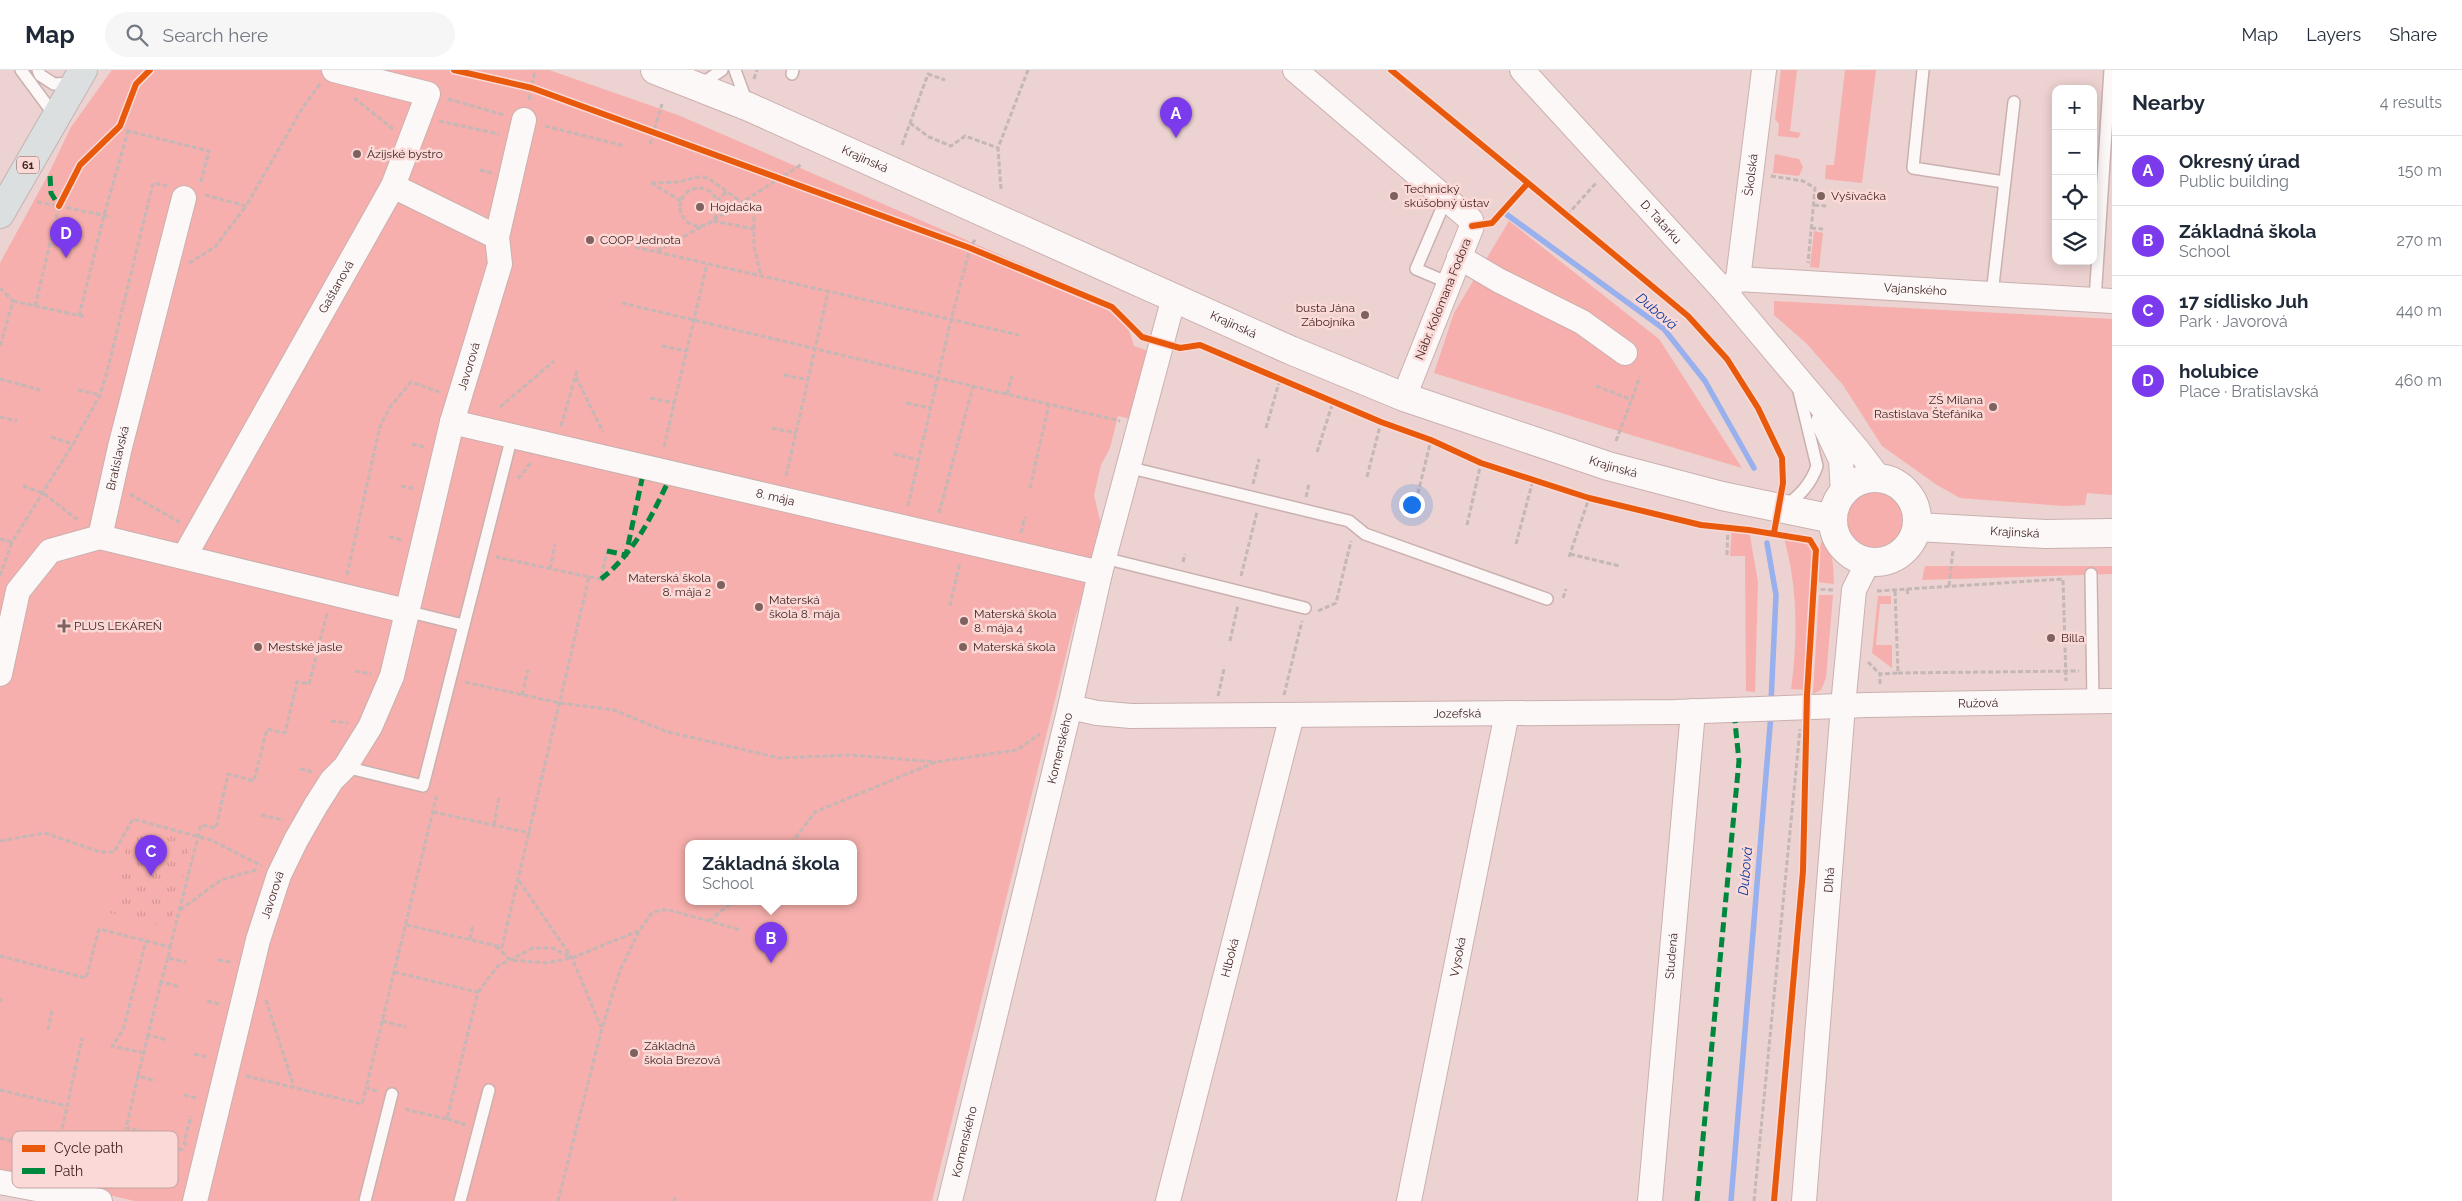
<!DOCTYPE html>
<html lang="en">
<head>
<meta charset="utf-8">
<style>
	body { margin:0; font-family:Raleway,sans-serif; background:#f6f6f7; color:#1f2937 }
	.controls { position:absolute; right:15px; top:15px; display:grid; overflow:hidden; border-radius:10px; box-shadow:0 2px 12px #0003 }
	.controls button { width:45px; height:45px; display:grid; place-items:center; padding:0; border:0; border-bottom:1px solid #e0e1e3; background:#fff; color:#1f2937; font:25px sans-serif }
	.you { position:absolute; left:1411px; top:434px; width:18px; height:18px; margin:-12px; border:4px solid #fff; border-radius:50%; background:#1a73e8; box-shadow:0 0 0 8px #1a73e833 }
	.badge { display:grid; place-items:center; width:32px; height:32px; border-radius:50%; background:#7c3aed; color:#fff; font-size:16px; font-weight:700 }
	.pin { position:absolute; translate:-50% -41px; filter:drop-shadow(0 1px 2px #0008) }
	.pin::after { content:''; position:absolute; top:26px; width:18px; height:15px; background:inherit; clip-path:polygon(0 0,100% 0,50% 100%) }
	.popup { position:absolute; left:685px; top:770px; width:172px; height:65px; box-sizing:border-box; display:grid; place-content:center; border-radius:10px; background:#fff; filter:drop-shadow(0 1px 4px #0005); font-size:16px; white-space:nowrap; color:#747a83 }
	.popup b { font-size:19px; color:#1f2937 }
	.popup::after { content:''; position:absolute; left:50%; top:100%; margin-left:-10px; border:10px solid transparent; border-top-color:#fff }
	.list { margin:0; padding:0; list-style:none }
	h2 { display:flex; justify-content:space-between; align-items:center; height:65px; margin:0; padding:0 20px; font-size:21px }
	h2 small { font-size:16px; font-weight:400; color:#747a83 }
	.list li { display:grid; grid-template-columns:32px 1fr auto; gap:15px; align-items:center; box-sizing:border-box; height:70px; padding:0 20px; border-top:1px solid #e0e1e3 }
	.list b { display:block; font-size:19px; white-space:nowrap }
	.list p { margin:0; font-size:16px; white-space:nowrap; color:#747a83 }
	.list em { font-size:16px; font-style:normal; color:#747a83 }
	.icon { flex:none; width:28px; height:28px; fill:none; stroke:currentColor; stroke-width:2; stroke-linecap:round; stroke-linejoin:round }
	.map { position:relative; flex:none; width:2112px; height:1131px; overflow:hidden }
	header { display:flex; align-items:center; gap:30px; box-sizing:border-box; height:70px; padding:0 25px; background:#fff; border-bottom:1px solid #e0e1e3 }
	header strong { font-size:24px }
	nav { display:flex; gap:28px; margin-inline-start:auto; font-size:18px }
	.search { width:350px; height:45px; background:#f6f6f7; display:flex; align-items:center; gap:12px; box-sizing:border-box; padding:0 18px; border-radius:28px; color:#747a83; font-size:19px }
	main { display:flex }
	aside { flex:1; background:#fff }
	.map>svg:first-child { display:block }
</style>
</head>
<body>
<header>
<strong>Map</strong>
<div class="search"><svg class="icon" aria-label="search" viewBox="0 0 24 24"><circle cx="10" cy="10" r="6"/><path d="M15 15l6 6"/></svg>Search here</div>
<nav><a>Map</a><a>Layers</a><a>Share</a></nav>
</header>
<main>
<div class="map">
<svg width="2112" height="1131" viewBox="0 0 2112 1131">
	<defs>
		<pattern id="park-tufts" width="24" height="20" patternUnits="userSpaceOnUse" patternTransform="scale(1.25)"><rect width="24" height="20" fill="#f6afac"/><path d="M3 7l-1-3M5 7V3M7 7l1-3M15 17l-1-3M17 17v-4M19 17l1-3" fill="none" stroke="#d49694"/></pattern>
	</defs>
	<rect width="100%" height="100%" fill="#ecd2d0"/>
	<path fill="#f6afac" fill-rule="evenodd" d="M 112,0 L 549,0 L 678,45 L 1116,235 L 1129,260 L 1134,276 L 1148,281 L 1131,349 L 1118,346 L 1110,378 L 1101,395 L 1094,425 L 1103,463 L 1075,548 L 932,1131 L 135,1131 L 0,1100 L 0,193 L 48,105 L 71,57 ZM 688,774 L 854,774 L 854,832 L 688,832 Z
		M 1781,0 L 1797,0 L 1790,61 L 1801,63 L 1798,68 L 1778,66 L 1779,54 L 1775,49 Z
		M 1845,0 L 1876,0 L 1862,113 L 1825,109 L 1826,95 L 1834,95 Z
		M 1775,84 L 1799,89 L 1803,97 L 1799,106 L 1773,103 Z
		M 1509,151 L 1659,269 L 1742,398 L 1631,365 L 1434,303 L 1454,243 Z
		M 1814,161 L 1823,163 L 1819,198 L 1810,197 Z
		M 1774,231 L 2112,249 L 2112,425 L 2087,423 L 2085,435 L 2063,436 L 1960,428 L 1937,415 L 1882,376 L 1843,315 L 1806,273 L 1774,245 Z
		M1846 450a30 30 0 1 1 60 0a30 30 0 1 1-60 0Z
		M 1732,457 L 1749,460 L 1758,512 L 1755,622 L 1746,621 L 1745,486 L 1730,486 Z
		M 1783,465 L 1810,470 L 1816,480 L 1807,620 L 1791,619 C 1798,568 1798,515 1783,465 Z
		M 1822,470 C 1835,482 1833,498 1834,514 L 1817,512 L 1818,484 Z
		M 1925,496 L 2112,496 L 2112,504 L 1922,510 Z
		M 1819,525 L 1833,525 L 1826,608 L 1821,620 L 1813,624 Z
		M 1878,526 L 1891,526 L 1891,534 L 1880,534 L 1876,575 L 1892,575 L 1892,598 L 1872,583 Z"/>
	<path fill="url(#park-tufts)" d="M 132,754 L 192,769 L 170,858 L 110,843 Z"/>
	<g fill="none" stroke-linecap="round" stroke-linejoin="round">
		<path stroke="#98b0ed" stroke-width="5.5" d="M 1502,141 L 1664,259 L 1705,311 L 1754,398
			M 1767,473 L 1776,525 L 1771,632
			M 1731,1131 L 1771,644"/>
		<g stroke="#cab0af" stroke-width="14">
			<path id="service" d="M 21,0 L 55,46
				M 38,0 L 40,5 L 54,14 L 73,13
				M 735,0 L 747,33
				M 1923,0 L 1913,98 L 2004,112
				M 792,4 L 793,0
				M 700,15 L 722,0
				M 1446,129 L 1416,199 L 1449,213
				M 1992,224 L 2014,32
				M 2095,230 L 2110,0
				M 1127,397 L 1349,451 L 1365,464 L 1547,529
				M 1785,437 C 1800,425 1811,414 1817,396 L 1798,317
				M 1104,488 L 1305,538
				M 2091,504 L 2093,631
				M 406,541 L 463,555
				M 345,697 L 423,716 L 512,366
				M 365,1131 L 392,1024
				M 460,1131 L 489,1020"/>
		</g>
		<g stroke="#cab0af" stroke-width="26">
			<g id="minor">
				<path d="M 1295,0 L 1471,150 L 1472,156 L 1404,327"/>
				<path id="s1" d="M 1522,0 L 1725,222 L 1858,380 L 1880,409"/>
				<path d="M 393,116 L 497,167"/>
				<path d="M 1459,187 L 1498,210 L 1582,252 L 1625,283"/>
				<path id="s2" d="M 1738,209 L 1764,0"/>
				<path id="s3" d="M 1725,222 L 1738,209 L 2112,231"/>
				<path id="s4" d="M 452,352 L 1100,503"/>
				<path d="M 1823,352 L 1841,390 L 1843,423"/>
				<path d="M 100,467 L 406,541"/>
				<path id="s5" d="M 184,487 L 393,116 L 428,24 L 334,0"/>
				<path id="s6" d="M 0,604 L 18,521 L 50,481 L 100,467 L 120,377 L 184,128"/>
				<path id="s7" d="M 1070,637 L 1097,643 L 1131,646 L 1277,645 L 1675,642 L 1867,635 L 2112,631"/>
				<path d="M 0,1112 L 100,1131"/>
				<path id="s8" d="M 195,1131 L 258,870 L 279,805 L 296,770 L 316,735 L 332,710 L 345,697 L 370,657 L 392,606 L 452,352 L 500,194 L 497,167 L 524,50"/>
				<path id="s9" d="M 950,1131 L 1070,637 L 1100,503 L 1174,227"/>
				<path id="s10" d="M 1168,1131 L 1292,645"/>
				<path id="s11" d="M 1409,1131 L 1507,643"/>
				<path id="s12" d="M 1650,1131 L 1693,641"/>
				<path id="s13" d="M 1804,1131 L 1843,636 L 1854,520 L 1868,492"/>
			</g>
		</g>
		<g stroke="#cab0af" stroke-width="30">
			<g id="secondary">
				<path id="s14" d="M 655,0 L 749,37 L 1290,280 L 1404,327 L 1608,396 L 1722,426 L 1833,449"/>
				<circle cx="1875" cy="450" r="42"/>
				<path id="s15" d="M 1917,457 L 2045,464 L 2112,463"/>
			</g>
		</g>
		<g stroke="#c4b4b3" stroke-width="30">
			<path id="primary" d="M 0,144 L 83,0"/>
		</g>
		<path stroke="#c4b7b6" stroke-width="3" stroke-dasharray="5 2.5" stroke-linecap="butt" d="M 754,9 L 757,0
			M 354,28 L 393,59
			M 448,29 L 504,45
			M 529,30 L 535,0
			M 439,51 L 499,64
			M 910,53 L 929,67 L 951,76 L 965,66 L 998,78
			M 120,56 L 128,61 L 209,81 L 200,115
			M 545,56 L 625,76
			M 650,74 L 662,34
			M 902,75 L 928,4 L 945,10
			M 480,100 L 492,103
			M 1771,106 L 1803,111 L 1815,118 L 1808,193
			M 651,113 L 679,112 L 697,107 L 708,108 L 754,141 L 754,177 L 761,206
			M 651,113 L 681,131
			M680 137a19 19 0 1 1 38 0a19 19 0 1 1-38 0Z
			M 1001,119 L 998,78 L 1028,0
			M 205,125 L 246,136 L 303,37 L 320,14
			M 717,131 L 727,121
			M 1814,135 L 1826,136
			M 59,136 L 111,147
			M 1567,145 L 1597,112
			M 714,150 L 802,94
			M 713,151 L 754,159
			M 1811,158 L 1823,159
			M 635,177 L 1019,265
			M 657,181 L 701,157
			M 189,193 L 215,177 L 246,136
			M 0,218 L 13,231 L 0,276
			M 13,231 L 86,247
			M 622,233 L 1120,351
			M 35,236 L 59,136 L 37,132
			M 79,246 L 104,145 L 128,61
			M 662,276 L 686,281
			M 784,305 L 808,310
			M 576,307 L 603,362
			M 0,309 L 40,320
			M 1596,316 L 1632,330
			M 78,320 L 100,325
			M 1007,324 L 1012,306
			M 650,328 L 674,333
			M 906,333 L 930,338
			M 500,337 L 554,291
			M 0,347 L 17,351
			M 561,356 L 577,301
			M 772,358 L 796,363
			M 1266,358 L 1280,309
			M 51,367 L 73,374 L 100,325 L 108,298 L 153,113 L 167,116
			M 1616,371 L 1640,307
			M 412,374 L 425,377
			M 664,377 L 707,194
			M 1317,382 L 1333,332
			M 894,384 L 919,390
			M 786,406 L 828,222
			M 1367,407 L 1381,352
			M 518,409 L 531,392
			M 1253,414 L 1259,389
			M 23,416 L 43,423 L 79,451
			M 401,416 L 416,419
			M 1030,418 L 1049,334
			M 130,424 L 181,453
			M 1306,427 L 1309,414
			M 1416,431 L 1431,370
			M 908,436 L 951,250 L 970,178 L 976,168
			M 939,443 L 973,316
			M 1467,455 L 1481,393
			M 1021,463 L 1025,447
			M 389,467 L 403,470
			M 0,469 L 12,472 L 73,374
			M 1516,474 L 1533,410
			M 1570,484 L 1620,496
			M 1727,485 L 1728,457
			M 1569,487 L 1589,428
			M 1183,492 L 1185,484
			M 550,499 L 555,474
			M 347,505 L 380,356 L 390,337 L 411,312 L 439,322
			M 0,506 L 12,472
			M 1241,506 L 1257,442
			M 589,507 L 601,509 L 608,477
			M 1949,516 L 1953,480
			M 1813,519 L 1833,520
			M 1907,519 L 1908,525
			M 1877,521 L 2063,509 L 2066,611
			M 1563,528 L 1566,519
			M 950,536 L 960,492
			M 1318,541 L 1336,533 L 1351,471
			M 1230,571 L 1238,535
			M 1868,592 L 1880,604
			M 355,601 L 371,604
			M 1898,603 L 2079,601
			M 465,612 L 560,633 L 614,640 L 665,661 L 779,688 L 851,685 L 936,692
			M 1880,614 L 1880,604 L 1898,603 L 1895,520
			M 522,625 L 528,600
			M 1284,625 L 1302,551
			M 1218,626 L 1224,599
			M 331,651 L 348,653
			M 300,699 L 313,702
			M 433,742 L 530,763
			M 261,745 L 284,750
			M 494,755 L 499,727
			M 0,771 L 45,763 L 100,782 L 114,782 L 133,749 L 211,770 L 262,796
			M 791,774 L 815,742 L 936,692 L 1017,680 L 1040,664
			M 519,811 L 572,888 L 601,957
			M 180,840 L 221,810 L 259,799
			M 709,851 L 730,834
			M 406,855 L 502,877 L 589,507 L 496,487
			M 470,869 L 473,855
			M 496,876 L 510,890 L 546,893 L 572,888 L 638,861
			M 170,877 L 201,755 L 216,758 L 228,704 L 254,711 L 267,659 L 285,663 L 297,612 L 309,614 L 327,543
			M 0,886 L 86,908 L 99,859 L 170,877 L 168,888 L 186,892
			M 168,888 L 161,912 L 180,917
			M 218,890 L 231,892
			M 394,902 L 478,922 L 447,1049 L 404,1039
			M 161,912 L 148,965 L 167,970
			M 478,922 L 498,896 L 533,878 L 553,878 L 572,888
			M 266,930 L 294,1017
			M 207,931 L 219,934
			M 0,932 L 1,928
			M 382,951 L 406,957
			M 48,960 L 52,941
			M 148,965 L 138,1006 L 156,1011
			M 144,983 L 112,976 L 123,960 L 146,871
			M 194,984 L 206,987
			M 138,1006 L 126,1058 L 144,1062
			M 246,1006 L 362,1034 L 366,1018
			M 0,1020 L 67,1036
			M 377,1021 L 366,1018 L 437,724
			M 184,1025 L 196,1028
			M 447,1049 L 464,1054 L 463,1056
			M 0,1068 L 57,1082 L 82,968
			M 186,1075 L 184,1073 L 191,1046
			M 171,1077 L 186,1081
			M 16,1092 L 22,1068
			M 101,1092 L 180,1111
			M 117,1096 L 126,1058
			M 42,1097 L 57,1082 L 74,1086
			M 558,1131 L 602,958 L 620,900 L 639,861 L 652,843 L 660,840 L 669,840 L 741,860
			M 674,1131 L 675,1127
			M 1754,1131 L 1800,659"/>
		<use href="#service" stroke="#fcf8f8" stroke-width="11"/>
		<use href="#minor" stroke="#fcf8f8" stroke-width="24"/>
		<use href="#secondary" stroke="#fcf8f8" stroke-width="28"/>
		<use href="#primary" stroke="#dbdfdf" stroke-width="28"/>
		<path stroke="#00873e" stroke-width="5" stroke-dasharray="10 5" stroke-linecap="butt" d="M 50,106 L 51,123 L 59,136
			M 607,481 L 626,485 L 642,409
			M 601,509 C 632,485 650,450 667,414
			M 1697,1131 L 1739,691 L 1735,652"/>
		<g stroke="#fad9d6" stroke-width="9">
			<path id="cycleway" d="M 454,0 L 532,18 L 970,178 L 1112,237 L 1142,267 L 1180,278 L 1200,275 L 1381,352 L 1431,370 L 1481,393 L 1589,428 L 1701,455 L 1749,460 L 1810,470 L 1816,480 L 1807,625 L 1803,801 L 1774,1131
				M 1391,0 L 1528,113
				M 59,136 L 80,95 L 120,56 L 136,14 L 150,0
				M 1472,156 L 1492,153 L 1528,113 L 1688,246 L 1727,289 L 1758,338 L 1782,388 L 1783,413 L 1774,463"/>
		</g>
		<use href="#cycleway" stroke="#e8590c" stroke-width="6"/>
	</g>
	<g fill="#7f6260" stroke="#fad9d6" stroke-width="2">
		<circle cx="357" cy="84" r="5"/>
		<circle cx="1394" cy="126" r="5"/>
		<circle cx="1821" cy="126" r="5"/>
		<circle cx="700" cy="137" r="5"/>
		<circle cx="590" cy="170" r="5"/>
		<circle cx="1365" cy="245" r="5"/>
		<circle cx="1993" cy="337" r="5"/>
		<circle cx="721" cy="515" r="5"/>
		<circle cx="759" cy="537" r="5"/>
		<circle cx="964" cy="551" r="5"/>
		<path d="M61.5 548.5h5v5h5v5h-5v5h-5v-5h-5v-5h5z"/>
		<circle cx="2051" cy="568" r="5"/>
		<circle cx="258" cy="577" r="5"/>
		<circle cx="963" cy="577" r="5"/>
		<circle cx="634" cy="983" r="5"/>
	</g>
	<g text-anchor="middle" stroke-width="5" stroke-linejoin="round" paint-order="stroke">
		<rect fill="#fad9d6" stroke="#7b5b59" stroke-width="1" x="17" y="86.5" width="22" height="17" rx="4"/>
		<g font-size="11" font-weight="bold" fill="#442524">
			<text x="28" y="99">61</text>
		</g>
		<g font-size="12" fill="#442524" stroke="#fad9d6" text-anchor="start">
			<text x="367" y="88">Ázijské bystro</text>
			<text x="1404" y="123">Technický<tspan x="1404" dy="14">skúšobný ústav</tspan></text>
			<text x="1831" y="130">Vyšívačka</text>
			<text x="710" y="141">Hojdačka</text>
			<text x="600" y="174">COOP Jednota</text>
			<text x="1355" y="242" text-anchor="end">busta Jána<tspan x="1355" dy="14">Zábojníka</tspan></text>
			<text x="1983" y="334" text-anchor="end">ZŠ Milana<tspan x="1983" dy="14">Rastislava Štefánika</tspan></text>
			<text x="711" y="512" text-anchor="end">Materská škola<tspan x="711" dy="14">8. mája 2</tspan></text>
			<text x="769" y="534">Materská<tspan x="769" dy="14">škola 8. mája</tspan></text>
			<text x="974" y="548">Materská škola<tspan x="974" dy="14">8. mája 4</tspan></text>
			<text x="74" y="560">PLUS LEKÁREŇ</text>
			<text x="2061" y="572">Billa</text>
			<text x="268" y="581">Mestské jasle</text>
			<text x="973" y="581">Materská škola</text>
			<text x="644" y="980">Základná<tspan x="644" dy="14">škola Brezová</tspan></text>
		</g>
		<g font-size="12" fill="#442524" stroke="#fad9d6">
			<text dy="4" stroke="none"><textPath href="#s14" startOffset="228">Krajinská</textPath></text>
			<text dy="4" stroke="none"><textPath href="#s2" startOffset="105">Školská</textPath></text>
			<text dy="4" stroke="none"><textPath href="#s1" startOffset="206">D. Tatarku</textPath></text>
			<text dy="4" stroke="none"><textPath href="#s5" startOffset="310">Gaštanová</textPath></text>
			<text dy="4" stroke="none"><textPath href="#s3" startOffset="196">Vajanského</textPath></text>
			<text transform="translate(1443 229) rotate(-68)" y="4">Nábr. Kolomana Fodora</text>
			<text dy="4" stroke="none"><textPath href="#s14" startOffset="632">Krajinská</textPath></text>
			<text dy="4" stroke="none"><textPath href="#s8" startOffset="886">Javorová</textPath></text>
			<text dy="4" stroke="none"><textPath href="#s6" startOffset="269">Bratislavská</textPath></text>
			<text dy="4" stroke="none"><textPath href="#s14" startOffset="1038">Krajinská</textPath></text>
			<text dy="4" stroke="none"><textPath href="#s4" startOffset="332">8. mája</textPath></text>
			<text dy="4" stroke="none"><textPath href="#s15" startOffset="98">Krajinská</textPath></text>
			<text dy="4" stroke="none"><textPath href="#s7" startOffset="909">Ružová</textPath></text>
			<text dy="4" stroke="none"><textPath href="#s7" startOffset="388">Jozefská</textPath></text>
			<text dy="4" stroke="none"><textPath href="#s9" startOffset="466">Komenského</textPath></text>
			<text dy="4" stroke="none"><textPath href="#s13" startOffset="322">Dlhá</textPath></text>
			<text dy="4" stroke="none"><textPath href="#s8" startOffset="316">Javorová</textPath></text>
			<text dy="4" stroke="none"><textPath href="#s12" startOffset="246">Studená</textPath></text>
			<text dy="4" stroke="none"><textPath href="#s11" startOffset="249">Vysoká</textPath></text>
			<text dy="4" stroke="none"><textPath href="#s10" startOffset="251">Hlboká</textPath></text>
			<text dy="4" stroke="none"><textPath href="#s9" startOffset="61">Komenského</textPath></text>
		</g>
		<g font-size="14" font-style="italic" fill="#0e3ea1" stroke="#fad9d6">
			<text transform="translate(1657 241) rotate(40)" y="5">Dubová</text>
			<text transform="translate(1745 801) rotate(-85)" y="5">Dubová</text>
		</g>
	</g>
	<rect x="12" y="1061" width="166" height="57" rx="8" fill="#fad9d6" stroke="#c3a3a1" stroke-width="1"/>
	<rect x="22" y="1075" width="23" height="7" fill="#e8590c"/>
	<rect x="22" y="1098" width="23" height="6" fill="#00873e"/>
	<g font-size="14" fill="#442524">
		<text x="54" y="1083">Cycle path</text>
		<text x="54" y="1106">Path</text>
	</g>
</svg>
<div class="controls">
<button>+</button>
<button>−</button>
<button><svg class="icon" aria-label="locate" viewBox="0 0 24 24"><circle cx="12" cy="12" r="6"/><path d="M12 2v4M12 18v4M2 12h4M18 12h4"/></svg></button>
<button><svg class="icon" aria-label="layers" viewBox="0 0 24 24"><path d="M12 4l9 5-9 5-9-5zM3 14l9 5 9-5"/></svg></button>
</div>
<div class="you"></div>
<div class="pin badge" style="left:1176px;top:68px">A</div>
<div class="pin badge" style="left:771px;top:893px">B</div>
<div class="popup"><b>Základná škola</b>School</div>
<div class="pin badge" style="left:151px;top:806px">C</div>
<div class="pin badge" style="left:66px;top:188px">D</div>
</div>
<aside>
<h2>Nearby<small>4 results</small></h2>
<ul class="list">
<li><span class="badge">A</span><div><b>Okresný úrad</b><p>Public building</p></div><em>150 m</em></li>
<li><span class="badge">B</span><div><b>Základná škola</b><p>School</p></div><em>270 m</em></li>
<li><span class="badge">C</span><div><b>17 sídlisko Juh</b><p>Park · Javorová</p></div><em>440 m</em></li>
<li><span class="badge">D</span><div><b>holubice</b><p>Place · Bratislavská</p></div><em>460 m</em></li>
</ul>
</aside>
</main>
</body>
</html>
